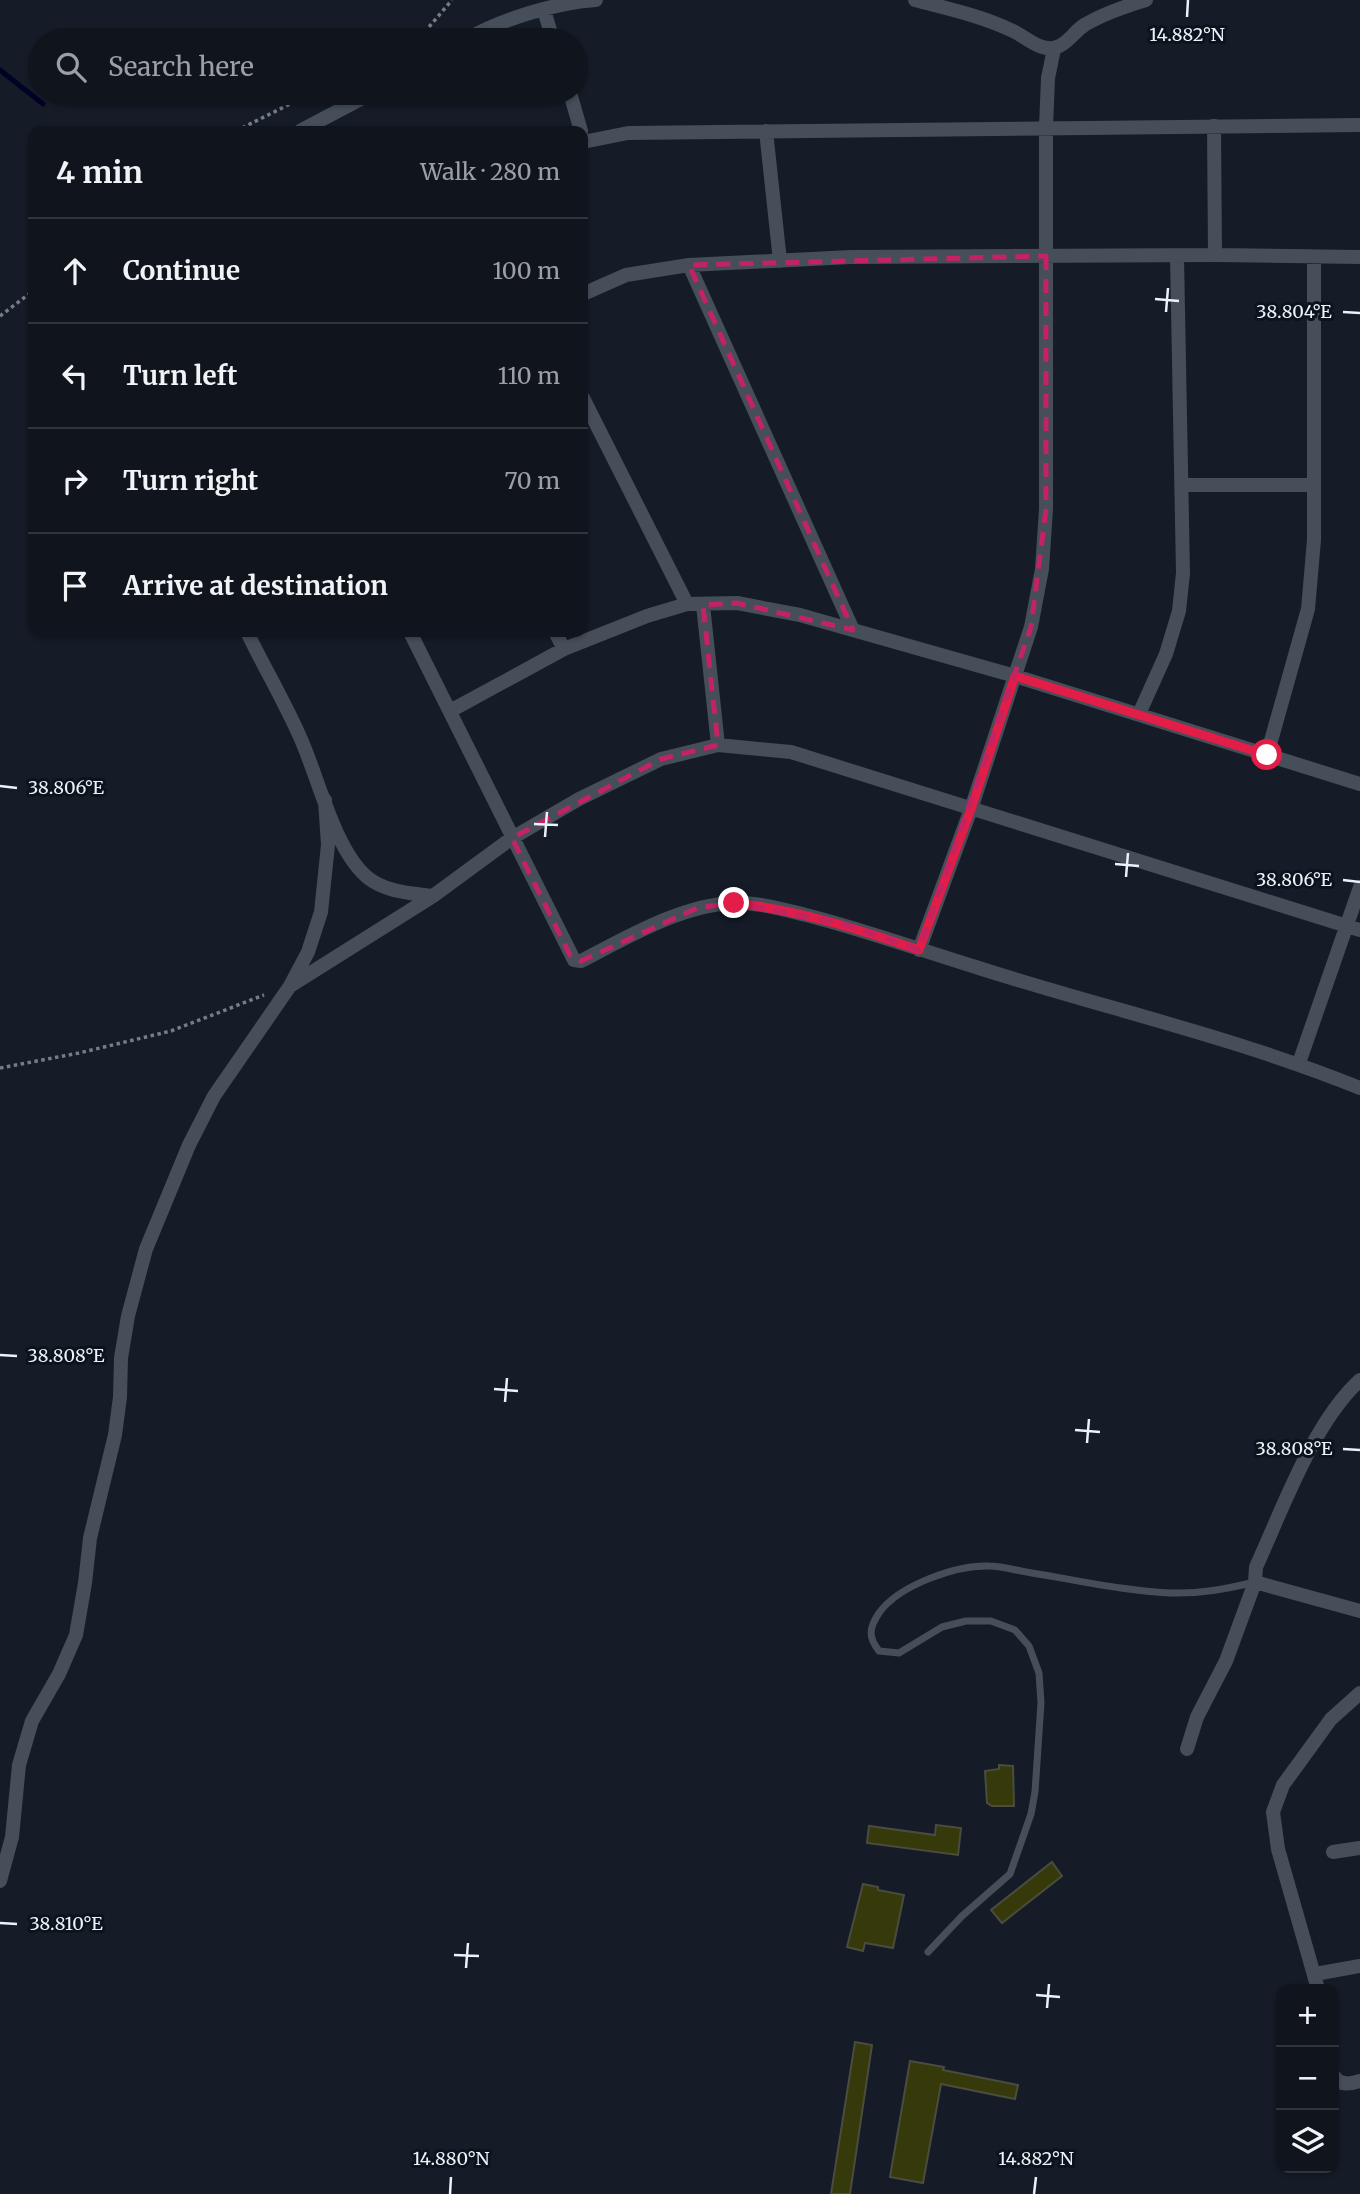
<!DOCTYPE html>
<html lang="en">
<head>
<meta charset="utf-8">
<style>
	body { margin:0; font-family:Merriweather,serif; background:#191e26; color:#f1f3f6 }
	.controls { position:absolute; right:21px; bottom:21px; display:grid; overflow:hidden; border-radius:14px; box-shadow:0 2px 5px #0004 }
	.controls button { width:63px; height:63px; display:grid; place-items:center; padding:0; border:0; border-bottom:2px solid #30343b; background:#10151d; color:#f1f3f6; font:35px sans-serif }
	.stop { position:absolute; width:21px; height:21px; margin:-16px; border:5px solid #e11d48; border-radius:50%; background:#fff }
	.stop.end { background:#e11d48; border-color:#fff; box-shadow:0 2px 7px #0008 }
	.list { margin:0; padding:0; list-style:none }
	h2 { display:flex; justify-content:space-between; align-items:center; height:91px; margin:0; padding:0 28px; font-size:30px }
	h2 small { font-size:23px; font-weight:400; color:#9c9fa4 }
	.list li { display:grid; grid-template-columns:46px 1fr auto; gap:21px; align-items:center; box-sizing:border-box; height:105px; padding:0 28px; border-top:2px solid #30343b }
	.list b { display:block; font-size:26px; white-space:nowrap }
	.list em { font-size:23px; font-style:normal; color:#9c9fa4 }
	.icon { flex:none; width:38px; height:38px; fill:none; stroke:currentColor; stroke-width:2; stroke-linecap:round; stroke-linejoin:round }
	.map { position:relative; flex:none; width:1360px; height:2194px; overflow:hidden }
	.search { position:absolute; background:#10151d; box-shadow:0 2px 5px #0004; left:28px; top:28px; width:560px; height:77px; display:flex; align-items:center; gap:18px; box-sizing:border-box; padding:0 24px; border-radius:38px; color:#9c9fa4; font-size:26px }
	.panel { position:absolute; background:#10151d; box-shadow:0 2px 5px #0004; left:28px; top:126px; width:560px; height:511px; border-radius:14px }
	.map>svg:first-child { display:block }
</style>
</head>
<body>
<div class="map">
<svg width="1360" height="2194" viewBox="0 0 1360 2194">
	<rect width="100%" height="100%" fill="#151c27"/>
	<g fill="none" stroke-linecap="round" stroke-linejoin="round">
		<path stroke="#000226" stroke-width="5" d="M 0,70 L 43,104"/>
	</g>
	<path fill="#363a0a" stroke="#4a4c3e" stroke-width="2" d="M 999,1765 L 1013,1766 L 1014,1806 L 992,1806 L 987,1803 L 985,1771 L 999,1769 Z
		M 936,1825 L 961,1828 L 958,1855 L 867,1843 L 869,1826 L 935,1835 Z
		M 1052,1862 L 1062,1876 L 1002,1923 L 991,1910 Z
		M 863,1884 L 878,1887 L 878,1890 L 904,1895 L 893,1948 L 865,1943 L 863,1951 L 847,1947 Z
		M 855,2042 L 872,2045 L 850,2194 L 831,2194 Z
		M 910,2061 L 944,2067 L 943,2070 L 1018,2085 L 1015,2099 L 941,2084 L 923,2183 L 890,2177 Z"/>
	<g fill="none" stroke-linecap="round" stroke-linejoin="round">
		<path stroke="#767d86" stroke-width="3.5" stroke-dasharray="3.5 3.5" stroke-linecap="butt" d="M 413,40 L 423,34 L 452,0
			M 236,131 L 312,93
			M 0,316 L 33,291
			M 0,1068 L 79,1053 L 171,1031 L 264,995"/>
		<path stroke="#464e5a" stroke-width="7" d="M 928,1952 L 962,1916 L 1010,1874 L 1031,1814 L 1035,1792 L 1041,1703 L 1039,1673 L 1029,1646 L 1015,1630 L 991,1621 L 966,1621 L 942,1627 L 899,1653 L 879,1651 C 868,1637 869,1628 879,1613 C 899,1585 956,1565 989,1566 C 1003,1566 1018,1571 1032,1573 C 1077,1580 1124,1591 1170,1593 C 1200,1594 1226,1589 1255,1582"/>
		<path stroke="#464e5a" stroke-width="14" d="M 915,0 C 949,9 982,16 1013,31 C 1026,37 1042,53 1057,47 C 1069,43 1075,30 1086,24 C 1105,13 1126,6 1146,0
			M 544,10 L 553,40
			M 465,40 C 503,19 553,3 596,0
			M 570,93 L 581,131
			M 1214,126 L 1215,255
			M 300,131 L 372,93
			M 766,131 L 780,261
			M 583,142 L 628,133 L 1360,125
			M 689,265 L 853,630
			M 583,294 L 626,275 L 689,265 L 851,257 L 1215,255 L 1360,257
			M 583,398 L 687,604
			M 1182,485 L 1313,485
			M 703,605 L 718,745
			M 247,632 C 264,667 284,701 300,737 C 318,776 334,849 367,877 C 385,892 410,893 433,896
			M 410,632 L 574,960 L 581,961 C 626,938 681,905 733,903 C 757,902 782,909 806,915 C 865,930 923,951 982,969 C 1108,1009 1237,1038 1360,1088
			M 555,632 L 564,649
			M 450,711 L 564,649 L 647,616 L 687,604 L 737,603 L 800,615 L 1015,676 L 1360,784
			M 1139,714 L 1166,654 L 1179,611 L 1183,573 L 1177,257
			M 1267,755 L 1308,609 L 1314,540 L 1314,257
			M 919,950 L 971,809 L 1031,627 L 1042,569 L 1046,509 L 1046,127 L 1048,78 L 1054,49
			M 290,986 L 433,896 L 512,838 L 579,799 L 661,759 L 718,745 L 791,752 L 1360,930
			M 1299,1063 L 1360,887
			M 1255,1582 L 1256,1567 C 1283,1508 1313,1423 1360,1380
			M 1187,1749 L 1197,1717 L 1226,1661 L 1255,1582 L 1360,1611
			M 1333,1852 L 1360,1848
			M 0,1881 L 12,1837 L 19,1765 L 32,1721 L 59,1674 L 76,1635 L 85,1583 L 90,1538 L 115,1435 L 120,1397 L 121,1358 L 128,1316 L 146,1249 L 189,1145 L 214,1096 L 290,986 L 308,952 L 321,912 L 328,845 L 325,800
			M 1315,1974 L 1360,1966
			M 1318,1989 L 1278,1849 L 1273,1812 L 1283,1785 L 1331,1719 L 1360,1693
			M 1334,2076 C 1339,2086 1351,2084 1360,2081"/>
	</g>
	<g fill="none" stroke-linecap="round" stroke-linejoin="round">
		<path stroke="#e11d48" stroke-width="9" d="M 734,903 C 798,910 858,929 919,950 L 971,809 L 1015,676 L 1267,755"/>
	</g>
	<path fill="none" stroke="#c42363" stroke-width="5" stroke-dasharray="14 9" stroke-linejoin="round" d="M 1046,256 L 1046,509 L 1031,627 L 919,950 L 844,924 L 734,903 L 697,908 L 581,961 L 570,955 L 512,838 L 661,759 L 718,745 L 703,605 L 737,603 L 853,630 L 689,265 Z"/>
	<path fill="none" stroke="#ecf2f9" stroke-width="2.5" d="M 1187,17 L 1188,0M 1155,299 L 1179,301M 1166,312 L 1168,288M 1343,312 L 1360,313M 0,786 L 17,788M 534,824 L 558,825M 545,837 L 547,812M 1115,864 L 1139,866M 1126,877 L 1128,853M 1343,880 L 1360,882M 0,1355 L 17,1356M 494,1389 L 518,1391M 505,1402 L 507,1378M 1075,1430 L 1100,1432M 1087,1443 L 1089,1419M 1343,1449 L 1360,1450M 0,1923 L 17,1924M 454,1955 L 479,1956M 466,1968 L 468,1943M 1036,1995 L 1060,1997M 1047,2008 L 1049,1984M 450,2194 L 451,2177M 1034,2194 L 1036,2177"/>
	<g font-size="18" text-anchor="middle" fill="#ecf2f9" stroke="#0c131d" stroke-width="6" stroke-linejoin="round" paint-order="stroke">
		<text x="1187" y="41">14.882°N</text>
		<text x="1294" y="318">38.804°E</text>
		<text x="66" y="794">38.806°E</text>
		<text x="1294" y="886">38.806°E</text>
		<text x="66" y="1362">38.808°E</text>
		<text x="1294" y="1455">38.808°E</text>
		<text x="66" y="1930">38.810°E</text>
		<text x="451" y="2165">14.880°N</text>
		<text x="1036" y="2165">14.882°N</text>
	</g>
</svg>
<div class="controls">
<button>+</button>
<button>−</button>
<button><svg class="icon" aria-label="layers" viewBox="0 0 24 24"><path d="M12 4l9 5-9 5-9-5zM3 14l9 5 9-5"/></svg></button>
</div>
<div class="stop" style="left:1267px;top:755px"></div>
<div class="stop end" style="left:734px;top:903px"></div>
<div class="search"><svg class="icon" aria-label="search" viewBox="0 0 24 24"><circle cx="10" cy="10" r="6"/><path d="M15 15l6 6"/></svg>Search here</div>
<section class="panel">
<h2>4 min<small>Walk · 280 m</small></h2>
<ul class="list">
<li><svg class="icon" aria-label="ahead" viewBox="0 0 24 24"><path d="M12 20V5M6 11l6-6 6 6"/></svg><div><b>Continue</b></div><em>100 m</em></li>
<li><svg class="icon" aria-label="left" viewBox="0 0 24 24"><path d="M17 20v-9H6M10 6l-5 5 5 5"/></svg><div><b>Turn left</b></div><em>110 m</em></li>
<li><svg class="icon" aria-label="right" viewBox="0 0 24 24"><path d="M7 20v-9h11M14 6l5 5-5 5"/></svg><div><b>Turn right</b></div><em>70 m</em></li>
<li><svg class="icon" aria-label="arrive" viewBox="0 0 24 24"><path d="M6 21V4h12l-3 4 3 4H6"/></svg><div><b>Arrive at destination</b></div></li>
</ul>
</section>
</div>
</body>
</html>
